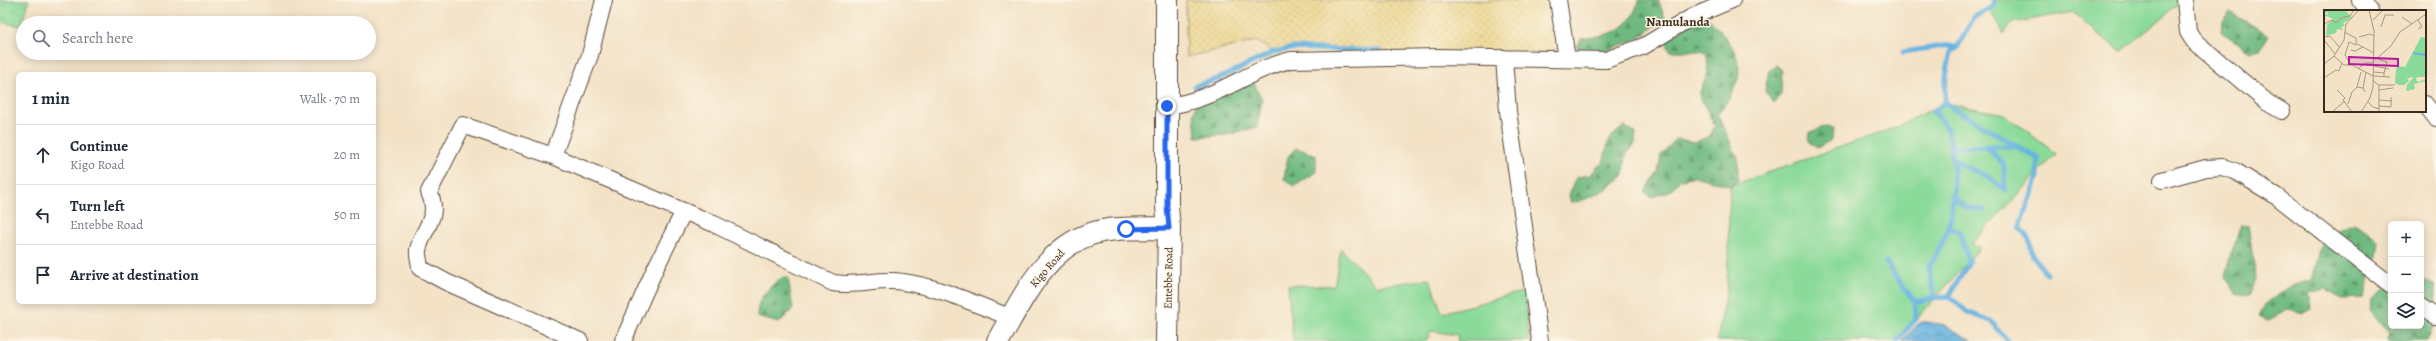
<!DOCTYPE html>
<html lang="en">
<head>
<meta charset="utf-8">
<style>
	body { margin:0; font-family:Alegreya,serif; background:#f2f2f3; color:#1f2937 }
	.controls { position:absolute; right:12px; bottom:12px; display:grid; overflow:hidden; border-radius:6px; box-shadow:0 2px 10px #0003 }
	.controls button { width:36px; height:36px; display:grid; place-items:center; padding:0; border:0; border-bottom:1px solid #e0e1e3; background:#fff; color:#1f2937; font:20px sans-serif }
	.stop { position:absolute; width:12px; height:12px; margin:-9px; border:3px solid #2563eb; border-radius:50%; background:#fff }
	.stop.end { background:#2563eb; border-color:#fff; box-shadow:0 1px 4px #0008 }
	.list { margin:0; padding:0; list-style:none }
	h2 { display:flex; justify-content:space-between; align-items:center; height:52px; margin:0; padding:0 16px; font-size:17px }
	h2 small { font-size:13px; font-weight:400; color:#747a83 }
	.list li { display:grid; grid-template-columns:26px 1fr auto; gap:12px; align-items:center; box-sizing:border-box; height:60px; padding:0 16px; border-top:1px solid #e0e1e3 }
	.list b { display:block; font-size:15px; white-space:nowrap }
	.list p { margin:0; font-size:13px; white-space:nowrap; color:#747a83 }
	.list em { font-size:13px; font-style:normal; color:#747a83 }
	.icon { flex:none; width:22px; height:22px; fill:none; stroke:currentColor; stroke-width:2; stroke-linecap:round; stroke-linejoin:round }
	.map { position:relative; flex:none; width:2436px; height:341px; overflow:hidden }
	.search { position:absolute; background:#fff; box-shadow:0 2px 10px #0003; left:16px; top:16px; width:360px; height:44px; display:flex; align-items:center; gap:10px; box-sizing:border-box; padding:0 14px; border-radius:22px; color:#747a83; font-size:15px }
	.panel { position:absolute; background:#fff; box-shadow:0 2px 10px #0003; left:16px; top:72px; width:360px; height:232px; border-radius:6px }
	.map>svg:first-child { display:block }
</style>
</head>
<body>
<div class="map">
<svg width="2436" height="341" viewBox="0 0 2436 341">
	<defs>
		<pattern id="forest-firs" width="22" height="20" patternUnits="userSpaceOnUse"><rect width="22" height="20" fill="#6fba81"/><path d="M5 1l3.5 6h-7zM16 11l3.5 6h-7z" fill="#5c9769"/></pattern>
		<pattern id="wetland-marsh" width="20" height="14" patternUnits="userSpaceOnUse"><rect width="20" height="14" fill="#8ada99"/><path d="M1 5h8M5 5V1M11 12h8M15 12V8" fill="none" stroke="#78bb83"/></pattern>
		<pattern id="sand-dots" width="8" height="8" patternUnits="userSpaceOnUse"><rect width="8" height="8" fill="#eeda9e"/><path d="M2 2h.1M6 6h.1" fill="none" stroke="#cdbb88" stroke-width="1.8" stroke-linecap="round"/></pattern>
		<pattern id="water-waves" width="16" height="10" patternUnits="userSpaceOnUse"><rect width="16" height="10" fill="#68b4e1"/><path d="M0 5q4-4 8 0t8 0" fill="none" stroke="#5793b6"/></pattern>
	</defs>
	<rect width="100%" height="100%" fill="#fcf5e5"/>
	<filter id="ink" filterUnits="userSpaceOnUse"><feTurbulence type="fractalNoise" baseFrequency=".025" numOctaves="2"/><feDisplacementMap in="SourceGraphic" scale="8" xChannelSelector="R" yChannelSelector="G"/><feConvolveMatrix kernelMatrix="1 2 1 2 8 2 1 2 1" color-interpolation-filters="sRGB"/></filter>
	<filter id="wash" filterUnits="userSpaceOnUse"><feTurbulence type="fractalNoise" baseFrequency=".012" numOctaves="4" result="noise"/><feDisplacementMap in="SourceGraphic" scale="16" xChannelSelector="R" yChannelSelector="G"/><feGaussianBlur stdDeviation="0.9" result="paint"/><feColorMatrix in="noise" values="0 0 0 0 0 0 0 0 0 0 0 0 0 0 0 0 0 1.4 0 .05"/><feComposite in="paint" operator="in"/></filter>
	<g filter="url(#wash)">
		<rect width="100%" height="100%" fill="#f3e2c6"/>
		<path fill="#8ada99" stroke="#62825c" d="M 1993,0 L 2179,0 L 2175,7 L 2121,52 L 2072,12 L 2012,23 L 2004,34 L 1989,9 L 1994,6 Z
			M 1945,103 L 2005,114 L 2056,154 L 1972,244 L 1980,248 L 1897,341 L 1717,341 L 1727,287 L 1730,186 L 1894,128 Z
			M 1341,249 L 1377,286 L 1430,279 L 1442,313 L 1525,291 L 1529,341 L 1457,341 L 1458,335 L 1431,331 L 1426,341 L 1293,341 L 1288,285 L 1334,286 Z"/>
		<path fill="url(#forest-firs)" stroke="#557250" d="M 1639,0 L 1658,0 L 1665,18 L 1639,38 L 1589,58 L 1576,46 L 1581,39 C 1613,34 1628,33 1639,0 Z
			M 2230,12 L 2269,35 L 2260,49 L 2251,51 L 2221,32 L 2222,22 Z
			M 1704,15 C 1740,48 1754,73 1717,114 L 1738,158 L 1738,181 L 1730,186 L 1694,176 L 1680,180 L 1670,191 L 1652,197 L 1645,192 L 1658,172 L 1661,155 L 1676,139 L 1695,142 L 1710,136 L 1715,126 L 1699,95 L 1708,72 L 1707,55 L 1703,51 L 1670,51 L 1665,40 Z
			M 1776,65 L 1782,70 L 1781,95 L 1773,103 L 1765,91 L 1769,70 Z
			M 1251,78 L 1262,99 L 1257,127 L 1226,135 L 1196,137 L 1194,112 L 1199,96 Z
			M 1624,126 L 1636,133 L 1635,144 L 1626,155 L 1624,175 C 1608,189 1592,199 1571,203 L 1569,195 L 1576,177 L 1591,175 L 1597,167 L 1603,163 L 1609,139 Z
			M 1824,127 L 1834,128 L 1831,140 L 1817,148 L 1809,142 L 1810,132 Z
			M 1296,148 L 1316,155 L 1316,172 L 1295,186 L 1284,179 L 1288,156 Z
			M 2355,223 L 2379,241 L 2377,255 L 2364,298 L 2343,299 L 2326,289 L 2309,293 L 2312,309 L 2303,313 L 2289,309 L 2267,321 L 2259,316 C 2268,294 2290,286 2311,280 L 2319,250 L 2325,235 Z
			M 2241,224 L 2248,225 L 2256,279 L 2249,296 L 2236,293 L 2225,277 C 2228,259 2236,242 2241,224 Z
			M 783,277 L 788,278 L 793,309 L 779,323 L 757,317 C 757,297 768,288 783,277 Z
			M 2421,278 L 2436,286 L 2436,320 L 2427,341 L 2388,341 L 2391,333 L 2370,311 L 2372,300 L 2391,282 L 2391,326 L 2421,326 Z"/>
		<path fill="url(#wetland-marsh)" stroke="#62825c" d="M 0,0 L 29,0 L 21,26 L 0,22 Z"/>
		<path fill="url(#sand-dots)" stroke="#94825e" d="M 1186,0 L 1550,0 L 1559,40 L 1556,49 L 1550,53 L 1398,53 L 1294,48 L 1274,52 L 1256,41 L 1186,57 Z"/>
		<path fill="url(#water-waves)" stroke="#526f80" d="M 1921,321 L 1945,325 L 1972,341 L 1902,341 Z"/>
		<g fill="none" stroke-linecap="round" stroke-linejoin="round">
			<path stroke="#68b4e1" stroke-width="5" d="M 1993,0 L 1994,6 L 1974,17 L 1957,48 L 1951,52 L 1946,76 L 1945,103 L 1932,112 C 1936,115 1943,120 1945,125 C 1956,150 1956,202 1948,228 C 1944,242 1936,255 1929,267 L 1934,298 L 1949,296 L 1967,312 L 1991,321 L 2008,341
				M 1903,52 L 1950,45 L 1957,48
				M 1195,86 L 1218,79 L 1274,52 L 1294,48 L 1381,51
				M 1945,103 L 2038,159 L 2038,177 L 2020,228 L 2029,239 L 2033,257 L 2046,273
				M 1986,146 L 2004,165 L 2005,190
				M 1951,147 L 2017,146
				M 1952,157 L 1963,166 L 1987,176 L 2005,190
				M 1952,196 L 1966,208 L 1985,210
				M 1948,228 L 1959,231 L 1969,262 L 1949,296
				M 1886,263 L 1915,302
				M 1897,341 L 1916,319 L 1915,302 L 1934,298"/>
		</g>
	</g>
	<g filter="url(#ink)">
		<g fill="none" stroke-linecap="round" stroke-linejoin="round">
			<g stroke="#574637" stroke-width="18">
				<path id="street" d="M 604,0 L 590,55 L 553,156 L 714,224 L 833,283 C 857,287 880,278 903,282 C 940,287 977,305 1012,318
					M 1558,0 L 1567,59
					M 2185,0 L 2188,32 L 2193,40 L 2268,103 L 2282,111
					M 2360,0 L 2370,11
					M 1504,58 L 1508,111 L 1540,341
					M 2425,104 L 2436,118
					M 1167,106 C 1218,100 1246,70 1291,60 L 1439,57 L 1606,60 L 1644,46 L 1692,17 L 1732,0
					M 553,156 L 463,125 L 429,192 C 441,217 423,227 418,250 C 417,255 420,263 420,268 L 446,282 L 580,341
					M 2162,180 L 2206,168 L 2222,167 L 2235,171 L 2276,196 L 2391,285
					M 2421,307 L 2436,317
					M 623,341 L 655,269 L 684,211"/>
			</g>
			<g stroke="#574637" stroke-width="24">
				<path id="secondary" d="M 998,341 C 1023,298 1048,241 1102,231 C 1124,227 1147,229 1169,228"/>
			</g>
			<g stroke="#574637" stroke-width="24">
				<path id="primary" d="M 1167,0 L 1167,206 L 1169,228 L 1167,341"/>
			</g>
			<use href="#street" stroke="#fff" stroke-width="16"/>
			<use href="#secondary" stroke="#fff" stroke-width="22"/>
			<use href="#primary" stroke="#fff" stroke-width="22"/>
		</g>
	</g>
	<g fill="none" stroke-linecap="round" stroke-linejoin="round" filter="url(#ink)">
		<path stroke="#2563eb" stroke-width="5" d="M 1126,229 L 1169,228 L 1167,206 L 1167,106"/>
	</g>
	<g text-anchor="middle" stroke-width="3" stroke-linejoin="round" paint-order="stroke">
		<g font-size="11" fill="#3b2a1e" stroke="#fcf5e5">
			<text transform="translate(1047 268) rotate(-49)" y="4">Kigo Road</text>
			<text transform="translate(1168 278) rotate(-89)" y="4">Entebbe Road</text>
		</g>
		<g font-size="13" font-weight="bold" fill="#3b2a1e" stroke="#fcf5e5">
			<text x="1678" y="26">Namulanda</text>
		</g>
	</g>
	<g transform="translate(2324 10)">
		<rect width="102" height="102" fill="#f3e2c6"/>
		<path d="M 4,0 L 21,0 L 28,8 L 19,13 L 21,15 L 17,18 L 19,20 L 13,19 L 12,23 L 2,26 L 3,15 L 9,9 L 3,6 L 0,7 L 0,5 L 5,4 L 3,2 L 0,4 L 0,2 Z" fill="#8ada99"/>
		<path d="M 97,27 L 102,28 L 102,67 L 93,67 L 92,70 L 94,72 L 102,69 L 102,71 L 90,74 L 91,79 L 82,81 L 83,75 L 90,67 L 83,68 L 85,71 L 80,75 L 75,75 L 71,73 L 72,60 L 73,56 L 81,57 Z" fill="#8ada99"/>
		<path fill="none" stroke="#68b4e1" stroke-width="2" d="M 89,43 L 102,45"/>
		<path fill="none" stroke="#a99883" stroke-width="1" d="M 35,0 L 22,14 L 20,30 L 10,46 L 20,55 L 28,55 L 49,66M 78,7 L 88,14M 49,10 L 59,0M 94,10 L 98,17 L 94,19M 0,14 L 8,10 L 12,13 L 19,7 L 26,6 L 30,0M 57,17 L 61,5 L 70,5M 20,22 L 32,28 L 32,35 L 25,32 L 21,45 L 27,55M 0,27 L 6,26 L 16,38M 35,27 L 46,24 L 50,26M 0,30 L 11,44M 33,34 L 50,43M 27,40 L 31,41 L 39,37M 54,49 L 63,52 L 60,63M 51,50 L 67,36 L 76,22 L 102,4M 0,54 L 10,46M 50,56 L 65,59M 35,58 L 41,53 L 50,53M 50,62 L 60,63 L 60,67M 50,66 L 66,67M 0,68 L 12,60 L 15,61 L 18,53M 49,70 L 55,76 L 55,102M 54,75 L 71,75M 33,77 L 37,62M 13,80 L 21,88 L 19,90 L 28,102M 55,80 L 69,78M 41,82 L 39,78 L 42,62M 55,90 L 68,91M 44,92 L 49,97 L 55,99M 24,94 L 28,82 L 33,77 L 39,78M 55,96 L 67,97 L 67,87M 8,102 L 21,91M 37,102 L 46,88 L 49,77 L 50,21 L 45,0"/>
		<path fill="#b5179e" fill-opacity="0.15" stroke="#b5179e" stroke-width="2" d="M 25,47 L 74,49 L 74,56 L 25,54 Z"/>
		<rect width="102" height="102" fill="none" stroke="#3b2a1e" stroke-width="2"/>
	</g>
</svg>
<div class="controls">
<button>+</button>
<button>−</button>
<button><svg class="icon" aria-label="layers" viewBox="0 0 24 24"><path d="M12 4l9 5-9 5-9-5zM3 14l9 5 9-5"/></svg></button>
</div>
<div class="stop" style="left:1126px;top:229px"></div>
<div class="stop end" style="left:1167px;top:106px"></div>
<div class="search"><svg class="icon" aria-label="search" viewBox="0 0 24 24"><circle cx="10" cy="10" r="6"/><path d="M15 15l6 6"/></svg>Search here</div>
<section class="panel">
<h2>1 min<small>Walk · 70 m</small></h2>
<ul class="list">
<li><svg class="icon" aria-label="ahead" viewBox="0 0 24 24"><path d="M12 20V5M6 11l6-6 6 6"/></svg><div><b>Continue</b><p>Kigo Road</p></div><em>20 m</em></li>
<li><svg class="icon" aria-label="left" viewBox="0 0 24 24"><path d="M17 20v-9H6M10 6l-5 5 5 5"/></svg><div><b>Turn left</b><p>Entebbe Road</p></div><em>50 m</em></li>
<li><svg class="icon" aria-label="arrive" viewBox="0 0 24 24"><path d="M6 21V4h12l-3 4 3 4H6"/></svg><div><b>Arrive at destination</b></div></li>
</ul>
</section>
</div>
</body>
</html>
